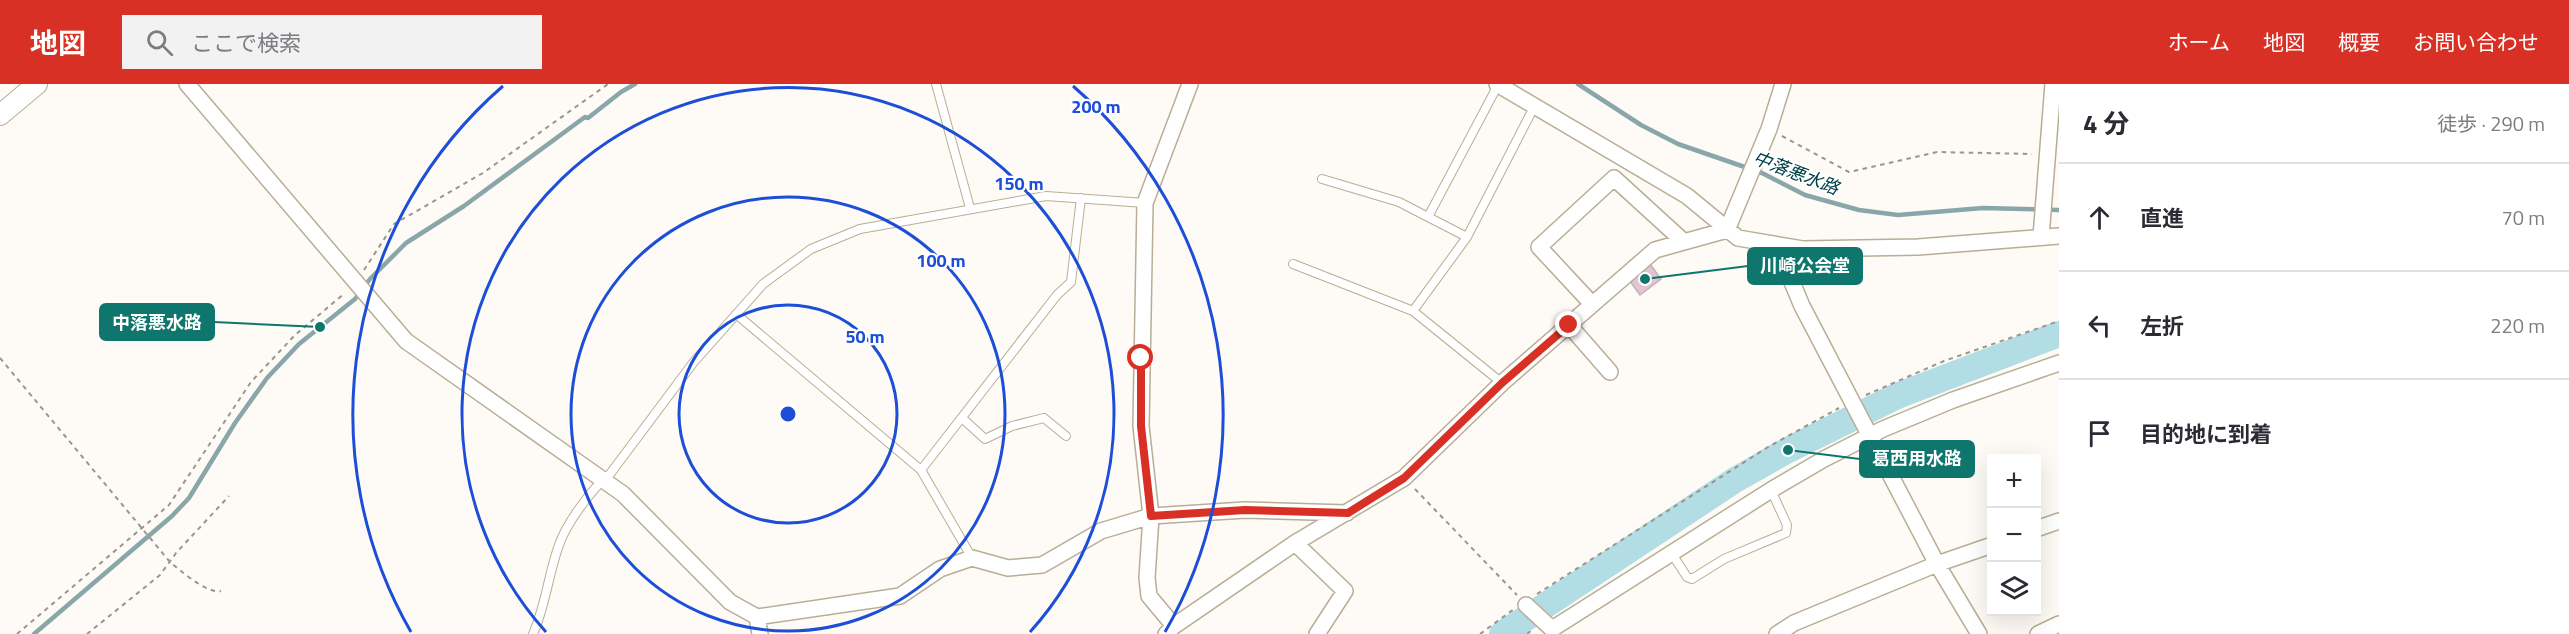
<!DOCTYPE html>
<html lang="ja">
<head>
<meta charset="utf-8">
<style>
	body { margin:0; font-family:"Titillium Web","Noto Sans JP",sans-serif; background:#f2f2f3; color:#2b2b33 }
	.controls { position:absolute; right:18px; bottom:18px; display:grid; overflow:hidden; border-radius:0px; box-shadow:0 6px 24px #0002 }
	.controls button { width:54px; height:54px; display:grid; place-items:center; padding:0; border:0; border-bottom:2px solid #e1e1e2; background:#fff; color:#2b2b33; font:30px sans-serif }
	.stop { position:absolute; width:18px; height:18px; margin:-14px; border:4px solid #d93025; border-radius:50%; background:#fff }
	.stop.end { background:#d93025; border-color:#fff; box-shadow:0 2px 6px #0008 }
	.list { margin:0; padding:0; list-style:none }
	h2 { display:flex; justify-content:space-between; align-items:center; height:78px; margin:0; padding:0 24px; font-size:26px }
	h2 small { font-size:20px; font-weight:400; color:#7c7c81 }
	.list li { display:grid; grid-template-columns:39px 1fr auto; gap:18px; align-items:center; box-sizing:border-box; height:108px; padding:0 24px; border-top:2px solid #e1e1e2 }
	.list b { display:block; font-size:22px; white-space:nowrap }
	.list em { font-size:20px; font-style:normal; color:#7c7c81 }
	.icon { flex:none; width:33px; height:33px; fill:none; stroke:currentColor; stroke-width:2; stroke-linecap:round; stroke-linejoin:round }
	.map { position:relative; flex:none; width:2059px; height:550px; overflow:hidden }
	header { display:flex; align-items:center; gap:36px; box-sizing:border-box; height:84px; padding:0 30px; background:#d93025; color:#fff }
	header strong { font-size:28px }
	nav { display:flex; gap:33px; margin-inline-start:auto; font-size:21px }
	.search { width:420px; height:54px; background:#f2f2f3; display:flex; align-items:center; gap:15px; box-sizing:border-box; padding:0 21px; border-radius:0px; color:#7c7c81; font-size:22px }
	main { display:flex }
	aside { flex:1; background:#fff }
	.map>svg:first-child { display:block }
</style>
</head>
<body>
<header>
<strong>地図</strong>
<div class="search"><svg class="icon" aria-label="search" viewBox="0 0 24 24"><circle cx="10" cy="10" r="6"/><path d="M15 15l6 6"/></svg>ここで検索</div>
<nav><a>ホーム</a><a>地図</a><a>概要</a><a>お問い合わせ</a></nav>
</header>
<main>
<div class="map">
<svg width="2059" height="550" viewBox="0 0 2059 550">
	<rect width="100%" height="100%" fill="#fefbf6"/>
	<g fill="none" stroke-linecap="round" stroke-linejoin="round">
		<path stroke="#89a6a9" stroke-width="4.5" d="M 1578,0 L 1641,41 L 1678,60 L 1762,89 L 1805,111 L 1859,126 L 1898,131 L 1983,124 L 2059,126
			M 34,550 L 172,432 L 189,414 L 235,339 L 267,294 L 299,260 L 355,215 L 370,195 L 406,159 L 464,122 L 585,33 L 588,34 L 621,8 L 635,0"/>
		<path stroke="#b2dde5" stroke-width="26" d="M 1502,550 L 1735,396 L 1788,366 L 1897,312 L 2059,250"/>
	</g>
	<path fill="#e1c5d3" stroke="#c9aebc" stroke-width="1.5" d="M 1650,180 L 1661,195 L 1640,211 L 1629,196 Z"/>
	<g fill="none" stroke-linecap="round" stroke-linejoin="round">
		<g stroke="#b8ae95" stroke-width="10">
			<path id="service" d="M 936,0 L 970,124
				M 1498,1 L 1428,133 L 1467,153 L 1534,23
				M 1322,95 L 1399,118 L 1428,133
				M 1467,153 L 1413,227 L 1502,299
				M 1293,180 L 1413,227
				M 736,230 L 921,386 L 1057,211 L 1071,198 L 1081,114
				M 962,334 L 985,355 L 1012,342 L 1044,334 L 1066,352
				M 921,386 L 972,474
				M 1672,470 L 1687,493 L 1692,495 L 1724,475 L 1786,449 L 1787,441 L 1771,406
				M 533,550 C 546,521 548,491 559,461 C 566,440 592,404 610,390 L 693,279 L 763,200 L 811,165 L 860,145 L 1046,112 L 1145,119"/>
		</g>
		<g stroke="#b8ae95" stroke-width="18">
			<path id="minor" d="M 187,0 L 406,257 L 623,410 L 730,518 L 757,533 L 900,512 L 940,485 L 972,474 L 1008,484 L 1042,481 L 1101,447 L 1151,432 L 1141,342 L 1145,119 L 1190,0
				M 1497,0 L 1687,112 L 1738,154 L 1803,165 L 1918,163 L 2059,152
				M 1727,146 L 1769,45 L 1783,0
				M 2041,153 L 2053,0
				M 1787,164 L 1789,191 L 1802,222 L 1937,480 L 1979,550
				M 1592,220 L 1539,163 L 1614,94 L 1683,157
				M 1569,241 L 1610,288
				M 2036,445 L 2059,437
				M 1295,459 L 1345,507 L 1317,550
				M 1526,521 L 1552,545 L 1771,406 L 1824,375 L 1883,345 L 1953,316 L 2059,279
				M 757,533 L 760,550
				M 1174,542 L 1149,512 L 1147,494 L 1151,432 L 1245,426 L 1347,429
				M 1166,550 L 1174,542 L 1295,459 L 1404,394 L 1502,299 L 1655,166 L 1727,146
				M 1777,550 L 1794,539 L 1937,480 L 1992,461
				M 2038,550 L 2059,540"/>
		</g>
		<g stroke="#b8ae95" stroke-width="22">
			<path id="tertiary" d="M 0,31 L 37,0"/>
		</g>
		<path stroke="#99968f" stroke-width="2" stroke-dasharray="4.5 4.5" stroke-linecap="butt" d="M 1782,52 L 1849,88 L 1937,68 L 2032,70
			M 364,186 L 394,140 L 483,89 L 608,0
			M 0,274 L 170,478 C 181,487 207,510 221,507
			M 1866,311 L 1944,277 L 2059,237
			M 1415,405 L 1517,511
			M 1537,510 L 1768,363 L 1839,324
			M 17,550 L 169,421 L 251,298 L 295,251 L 345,209
			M 87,550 L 160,491 L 176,469 L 229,412
			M 1480,550 L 1514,525
			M 1527,550 L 1532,546"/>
		<use href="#service" stroke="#fff" stroke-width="8"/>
		<use href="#minor" stroke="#fff" stroke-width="15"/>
		<use href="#tertiary" stroke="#fff" stroke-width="20"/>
	</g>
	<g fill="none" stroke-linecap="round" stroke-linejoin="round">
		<path stroke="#d93025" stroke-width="8" d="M 1141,274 L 1141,342 L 1151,432 L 1245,426 L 1348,429 L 1404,394 L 1502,299 L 1569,241"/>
	</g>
	<g fill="none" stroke="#1d4ed8" stroke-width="3">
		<circle cx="788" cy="330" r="109"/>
		<circle cx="788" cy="330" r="217"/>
		<path d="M546 548A326 326 0 1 1 1030 548"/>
		<path d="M411 548A435 435 0 0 1 503 2M1073 2A435 435 0 0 1 1165 548"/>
	</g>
	<g text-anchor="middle" stroke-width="4.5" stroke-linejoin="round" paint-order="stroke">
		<g font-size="18" font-style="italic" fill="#004049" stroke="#fff">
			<text transform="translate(1796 89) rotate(21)" y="6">中落悪水路</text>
		</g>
	</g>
	<circle cx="788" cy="330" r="9" fill="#1d4ed8" stroke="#fff" stroke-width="3"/>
	<g font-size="18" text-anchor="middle" font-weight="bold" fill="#1d4ed8" stroke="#fff" stroke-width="4.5" stroke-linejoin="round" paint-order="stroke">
		<text x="1096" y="29">200 m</text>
		<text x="1019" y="106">150 m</text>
		<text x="941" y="183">100 m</text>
		<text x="865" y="259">50 m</text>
	</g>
	<path fill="none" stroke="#0f766e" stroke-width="2" d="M1645 195L1748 182M320 243L214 238M1788 366L1860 375"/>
	<g fill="#0f766e" stroke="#fff" stroke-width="2">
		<circle cx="1645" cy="195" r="6"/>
		<circle cx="320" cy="243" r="6"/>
		<circle cx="1788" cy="366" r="6"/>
	</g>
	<g fill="#0f766e" stroke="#0f766e" stroke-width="2">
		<rect x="1748" y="164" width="114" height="36" rx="6"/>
		<rect x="100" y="220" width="114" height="36" rx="6"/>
		<rect x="1860" y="357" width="114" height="36" rx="6"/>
	</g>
	<g font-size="18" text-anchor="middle" font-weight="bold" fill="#fff">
		<text x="1805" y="188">川崎公会堂</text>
		<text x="157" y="245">中落悪水路</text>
		<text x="1917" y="381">葛西用水路</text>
	</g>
</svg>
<div class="controls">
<button>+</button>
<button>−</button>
<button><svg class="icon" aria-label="layers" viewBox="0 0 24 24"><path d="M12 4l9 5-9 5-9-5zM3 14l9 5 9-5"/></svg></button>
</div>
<div class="stop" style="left:1141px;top:274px"></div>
<div class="stop end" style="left:1569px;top:241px"></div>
</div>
<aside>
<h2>4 分<small>徒歩 · 290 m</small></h2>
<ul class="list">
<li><svg class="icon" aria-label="ahead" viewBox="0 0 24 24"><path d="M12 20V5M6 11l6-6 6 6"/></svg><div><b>直進</b></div><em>70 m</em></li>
<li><svg class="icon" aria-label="left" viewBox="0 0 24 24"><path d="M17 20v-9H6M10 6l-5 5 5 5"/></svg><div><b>左折</b></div><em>220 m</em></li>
<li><svg class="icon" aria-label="arrive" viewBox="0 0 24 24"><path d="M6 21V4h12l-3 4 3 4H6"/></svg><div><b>目的地に到着</b></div></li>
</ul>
</aside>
</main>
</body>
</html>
